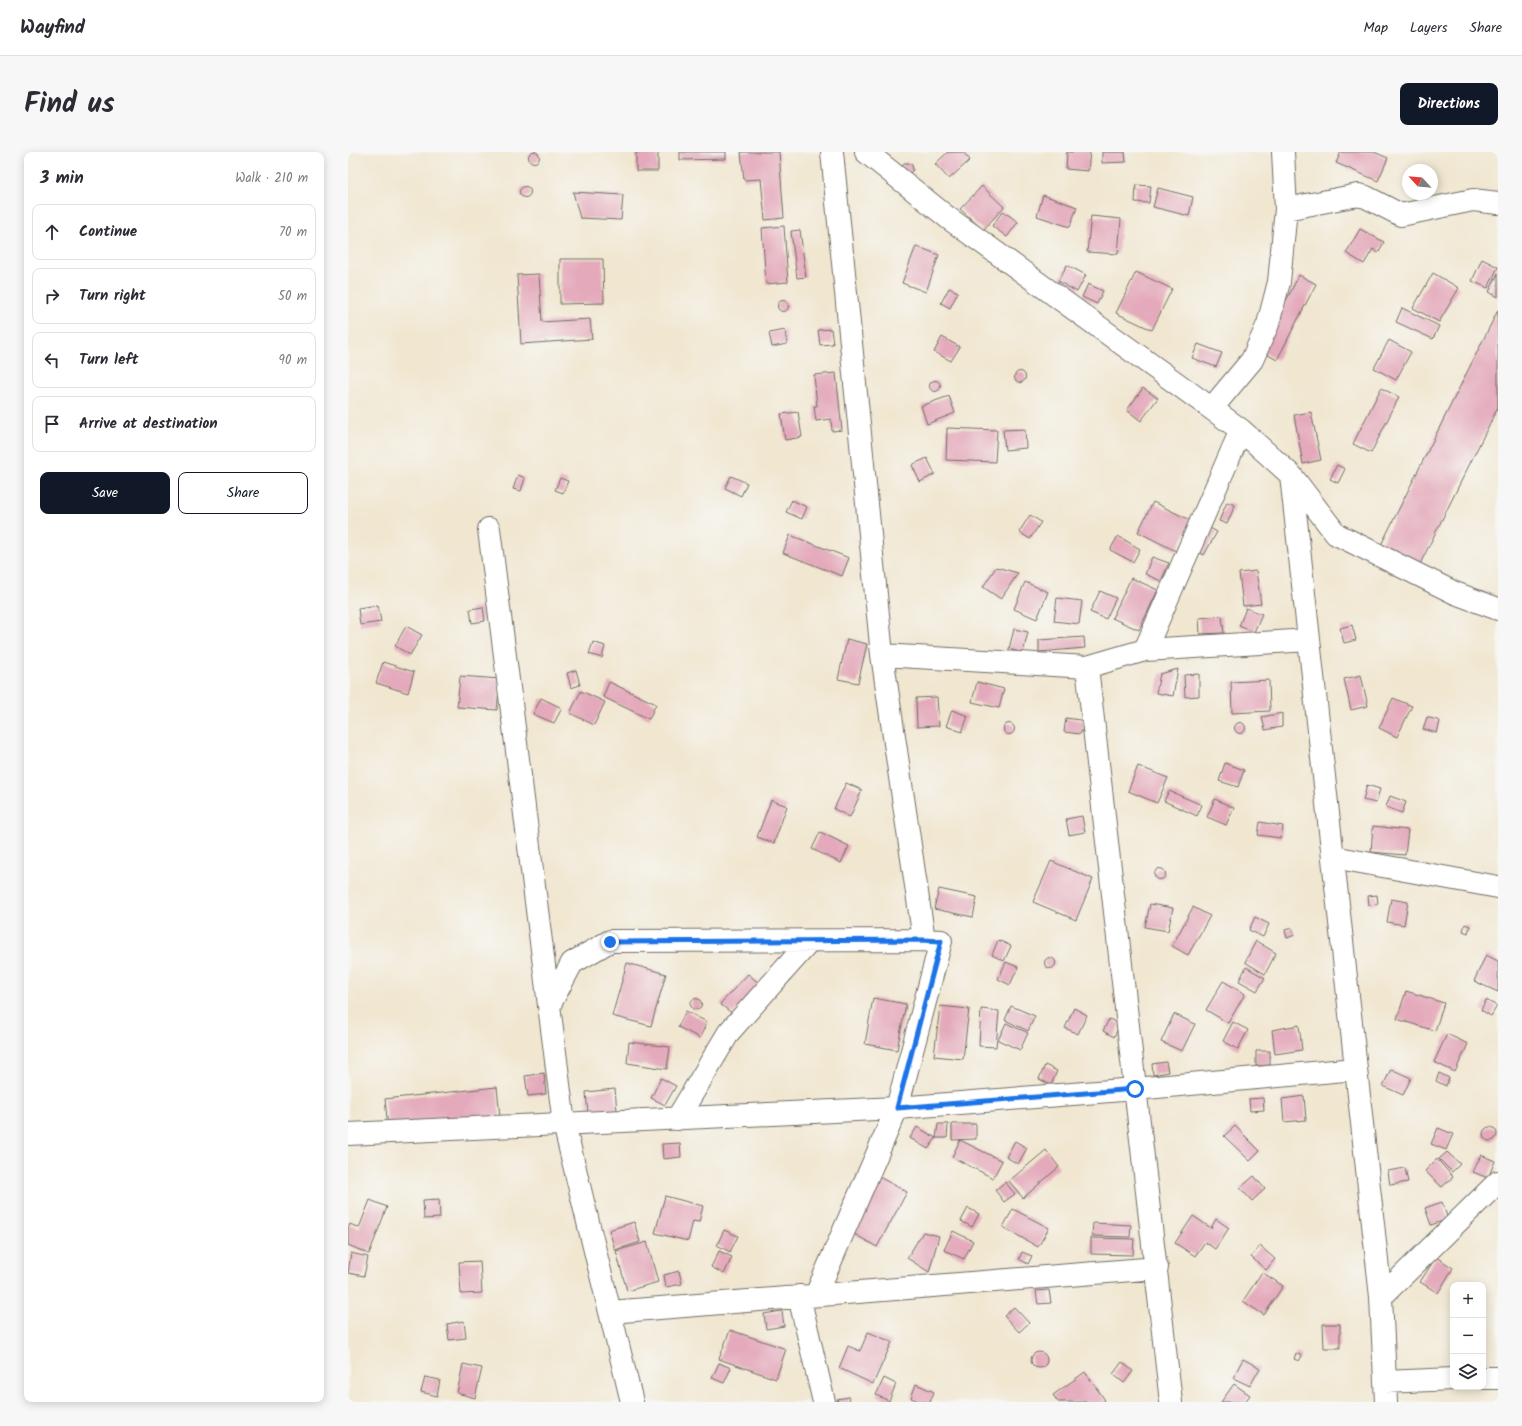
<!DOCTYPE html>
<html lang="en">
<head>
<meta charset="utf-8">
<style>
	body { margin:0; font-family:Kalam,sans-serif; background:#f7f7f7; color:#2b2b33 }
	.controls { position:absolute; right:12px; bottom:12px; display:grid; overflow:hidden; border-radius:8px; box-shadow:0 2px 10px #0003 }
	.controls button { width:36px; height:36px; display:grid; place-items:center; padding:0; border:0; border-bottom:1px solid #e1e1e2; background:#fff; color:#2b2b33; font:20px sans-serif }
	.compass { position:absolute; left:1054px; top:12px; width:36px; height:36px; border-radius:50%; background:#fff; box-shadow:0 2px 10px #0003; rotate:296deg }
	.stop { position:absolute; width:12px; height:12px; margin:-9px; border:3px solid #1a73e8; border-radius:50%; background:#fff }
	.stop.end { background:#1a73e8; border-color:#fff; box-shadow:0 1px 4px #0008 }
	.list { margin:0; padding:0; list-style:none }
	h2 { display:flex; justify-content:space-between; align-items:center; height:52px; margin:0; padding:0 16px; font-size:17px }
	h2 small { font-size:13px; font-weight:400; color:#7c7c81 }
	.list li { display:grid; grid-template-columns:26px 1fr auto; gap:12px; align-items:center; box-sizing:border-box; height:56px; margin:0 8px 8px; padding:0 8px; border:1px solid #e1e1e2; border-radius:8px }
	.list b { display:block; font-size:15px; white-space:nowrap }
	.list em { font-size:13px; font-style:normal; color:#7c7c81 }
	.actions { display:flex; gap:8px; padding:12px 16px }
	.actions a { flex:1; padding:9px 0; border:1px solid #111827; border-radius:8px; text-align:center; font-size:14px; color:#111827 }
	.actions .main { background:#111827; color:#fff }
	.icon { flex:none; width:22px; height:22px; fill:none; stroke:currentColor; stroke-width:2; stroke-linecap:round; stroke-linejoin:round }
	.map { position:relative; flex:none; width:1150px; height:1250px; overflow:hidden; border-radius:8px }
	header { display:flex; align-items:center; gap:24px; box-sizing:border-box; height:56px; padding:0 20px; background:#fff; border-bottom:1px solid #e1e1e2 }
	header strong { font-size:19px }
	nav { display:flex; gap:22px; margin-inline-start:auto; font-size:14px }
	.intro { display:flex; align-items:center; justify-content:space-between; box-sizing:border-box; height:96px; padding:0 24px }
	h1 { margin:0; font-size:28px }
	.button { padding:10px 18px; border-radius:8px; background:#111827; color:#fff; font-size:14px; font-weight:700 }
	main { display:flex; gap:24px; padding:0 24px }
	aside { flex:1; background:#fff; border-radius:8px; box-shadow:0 2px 10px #0003 }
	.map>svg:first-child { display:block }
</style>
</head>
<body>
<header>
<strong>Wayfind</strong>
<nav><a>Map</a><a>Layers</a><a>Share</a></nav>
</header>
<div class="intro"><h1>Find us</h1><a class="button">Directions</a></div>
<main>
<aside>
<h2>3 min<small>Walk · 210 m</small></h2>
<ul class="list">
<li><svg class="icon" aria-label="ahead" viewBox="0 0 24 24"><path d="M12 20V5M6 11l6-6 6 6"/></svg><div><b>Continue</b></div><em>70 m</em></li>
<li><svg class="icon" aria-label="right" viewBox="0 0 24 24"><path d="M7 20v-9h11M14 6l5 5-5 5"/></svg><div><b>Turn right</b></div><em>50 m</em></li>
<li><svg class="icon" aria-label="left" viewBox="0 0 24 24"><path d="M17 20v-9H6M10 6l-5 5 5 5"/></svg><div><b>Turn left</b></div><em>90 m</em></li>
<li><svg class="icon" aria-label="arrive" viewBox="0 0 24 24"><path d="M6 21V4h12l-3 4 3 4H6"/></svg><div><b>Arrive at destination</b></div></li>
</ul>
<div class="actions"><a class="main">Save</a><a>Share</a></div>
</aside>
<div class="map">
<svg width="1150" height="1250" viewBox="0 0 1150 1250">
	<rect width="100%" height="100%" fill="#f6f6f2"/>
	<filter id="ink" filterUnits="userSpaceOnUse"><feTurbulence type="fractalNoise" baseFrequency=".025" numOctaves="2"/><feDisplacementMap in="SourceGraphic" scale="8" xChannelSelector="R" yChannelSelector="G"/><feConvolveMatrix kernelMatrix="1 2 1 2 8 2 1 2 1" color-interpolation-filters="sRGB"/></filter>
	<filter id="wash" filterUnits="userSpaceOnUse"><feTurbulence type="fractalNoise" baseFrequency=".012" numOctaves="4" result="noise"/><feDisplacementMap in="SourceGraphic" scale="16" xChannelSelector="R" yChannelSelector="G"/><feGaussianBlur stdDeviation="0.9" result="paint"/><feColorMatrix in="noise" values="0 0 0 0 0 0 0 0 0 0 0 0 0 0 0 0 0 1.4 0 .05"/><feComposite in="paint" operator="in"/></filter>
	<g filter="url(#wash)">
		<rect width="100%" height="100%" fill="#f1e7d1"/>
		<g id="blocks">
			<path fill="#e4aabb" d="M180.5 5a5.5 5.5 0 1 1 11 0a5.5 5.5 0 1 1-11 0Z
				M 288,0 L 310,0 L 310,19 L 288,19 Z
				M 332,0 L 378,0 L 378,7 L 332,8 Z
				M 393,0 L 431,0 L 436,66 L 417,68 L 413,27 L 396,28 Z
				M 600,0 L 615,0 L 622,8 L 601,27 L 587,12 Z
				M 719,0 L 742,0 L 740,19 L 718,17 Z
				M 754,0 L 777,0 L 778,10 L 754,11 Z
				M 993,0 L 1026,0 L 1040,6 L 1030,29 L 988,11 Z
				M 556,11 L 561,11 L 564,13 L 565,18 L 562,21 L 558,22 L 554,15 Z
				M 788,33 L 803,34 L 801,51 L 787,50 Z
				M 634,34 L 656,55 L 635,78 L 612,57 Z
				M171.5 40a5.5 5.5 0 1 1 11 0a5.5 5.5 0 1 1-11 0Z
				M 810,36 L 845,45 L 841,64 L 805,55 Z
				M 225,40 L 275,43 L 273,68 L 232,66 Z
				M 695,43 L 729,55 L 722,75 L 689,64 Z
				M 655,59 L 670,70 L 659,85 L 644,74 Z
				M 743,64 L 773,67 L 770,102 L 739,100 Z
				M 436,74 L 440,130 L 418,132 L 414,76 Z
				M 1012,77 L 1036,90 L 1030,101 L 1025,97 L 1016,112 L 998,101 Z
				M 452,78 L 458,125 L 449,126 L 443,79 Z
				M 568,94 L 591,103 L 578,140 L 554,131 Z
				M 212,107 L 255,107 L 256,151 L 212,152 Z
				M 1134,107 L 1150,115 L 1140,136 L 1124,129 Z
				M 719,113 L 738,123 L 729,140 L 710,129 Z
				M 788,120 L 824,137 L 804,178 L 768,161 Z
				M 1085,121 L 1111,136 L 1091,170 L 1065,156 Z
				M 1150,121 L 1150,145 L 1141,140 Z
				M 191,122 L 194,170 L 242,167 L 244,187 L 173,192 L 169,123 Z
				M 951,123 L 968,132 L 929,208 L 913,199 Z
				M 740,132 L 755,139 L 749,152 L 734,145 Z
				M 601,136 L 610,140 L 602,156 L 593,151 Z
				M429.5 154a5.5 5.5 0 1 1 11 0a5.5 5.5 0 1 1-11 0Z
				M 1054,156 L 1091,174 L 1085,187 L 1048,170 Z
				M 1150,158 L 1150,255 L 1070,416 L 1031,397 Z
				M 483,177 L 485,192 L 472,193 L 470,178 Z
				M 437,178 L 439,192 L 424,195 L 421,181 Z
				M 594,185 L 612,195 L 603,209 L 586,200 Z
				M 1041,188 L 1063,200 L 1048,228 L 1026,216 Z
				M 850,192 L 874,201 L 868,215 L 844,206 Z
				M666.5 225a5.5 5.5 0 1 1 11 0a5.5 5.5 0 1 1-11 0Z
				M 488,221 L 494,278 L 484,279 L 483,267 L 468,269 L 466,254 L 469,254 L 466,223 Z
				M581.5 234a5.5 5.5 0 1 1 11 0a5.5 5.5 0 1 1-11 0Z
				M 795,236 L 810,246 L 793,269 L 779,258 Z
				M 1033,236 L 1051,245 L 1023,301 L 1005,292 Z
				M 601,244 L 607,261 L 579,272 L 573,254 Z
				M 450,260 L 454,285 L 437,288 L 433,262 Z
				M 963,260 L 973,308 L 955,312 L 946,263 Z
				M 599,276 L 649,278 L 647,310 L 598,308 Z
				M 677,277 L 678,296 L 657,298 L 655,278 Z
				M 579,306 L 587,322 L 572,330 L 564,313 Z
				M 989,313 L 997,317 L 990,331 L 982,327 Z
				M 170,323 L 177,326 L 173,339 L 165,337 Z
				M 383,324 L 399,331 L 393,344 L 377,336 Z
				M 212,326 L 220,329 L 215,341 L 207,338 Z
				M 444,348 L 459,355 L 454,367 L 438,360 Z
				M 805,350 L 844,369 L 828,399 L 790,380 Z
				M 879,350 L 887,353 L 879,372 L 871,369 Z
				M 682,363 L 693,370 L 682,387 L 671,380 Z
				M 857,373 L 869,380 L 856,403 L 844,397 Z
				M 442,383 L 501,406 L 494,424 L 435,401 Z
				M 770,384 L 792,397 L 785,410 L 762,398 Z
				M 804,405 L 821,411 L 813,429 L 797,422 Z
				M 648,415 L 670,421 L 653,447 L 635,435 Z
				M 908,419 L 913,452 L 895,454 L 891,421 Z
				M 783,426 L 810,438 L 791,478 L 764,466 Z
				M 677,430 L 700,440 L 689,467 L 666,457 Z
				M 752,439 L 768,446 L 758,467 L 742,460 Z
				M 709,446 L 734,449 L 731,472 L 706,469 Z
				M 30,453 L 33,470 L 12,473 L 10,456 Z
				M 135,455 L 137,469 L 124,471 L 122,457 Z
				M 898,456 L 914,462 L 906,480 L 891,474 Z
				M 874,464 L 876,481 L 852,482 L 851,466 Z
				M 1004,473 L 1008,488 L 996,491 L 992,476 Z
				M 58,474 L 74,483 L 62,503 L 47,494 Z
				M 666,477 L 680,480 L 675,501 L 661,497 Z
				M 736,485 L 737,496 L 691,500 L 691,488 Z
				M 499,487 L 519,492 L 510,531 L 490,527 Z
				M 245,490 L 257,494 L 254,506 L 241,502 Z
				M 35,510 L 66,520 L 60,541 L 28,531 Z
				M 830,517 L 825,544 L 808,541 L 812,522 Z
				M 228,518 L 232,533 L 223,536 L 219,521 Z
				M 851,522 L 851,544 L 837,545 L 836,523 Z
				M 1013,523 L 1020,554 L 1003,558 L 996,527 Z
				M 112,524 L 152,527 L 149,558 L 109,555 Z
				M 921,528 L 922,559 L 884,561 L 883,530 Z
				M 261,530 L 308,552 L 301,567 L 255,545 Z
				M 629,530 L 656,537 L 651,556 L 624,550 Z
				M 233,539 L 257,550 L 246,573 L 222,561 Z
				M 589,545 L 591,574 L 569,575 L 568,546 Z
				M 193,546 L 214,556 L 206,571 L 185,562 Z
				M 1045,546 L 1064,554 L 1049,585 L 1031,576 Z
				M 604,558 L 620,564 L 614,580 L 598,574 Z
				M 934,561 L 934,575 L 917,578 L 914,565 Z
				M 1079,565 L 1092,569 L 1089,581 L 1075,577 Z
				M 718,566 L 739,569 L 732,582 L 716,580 Z
				M886.5 576a5.5 5.5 0 1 1 11 0a5.5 5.5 0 1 1-11 0Z
				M655.5 577a5.5 5.5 0 1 1 11 0a5.5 5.5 0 1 1-11 0Z
				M 877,611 L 896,618 L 890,635 L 871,629 Z
				M 790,614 L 820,626 L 809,651 L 780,639 Z
				M 498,631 L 514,638 L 502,665 L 486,657 Z
				M 1019,633 L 1032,637 L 1028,651 L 1015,648 Z
				M 821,639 L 854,653 L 849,664 L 816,649 Z
				M 1042,644 L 1058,650 L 1054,661 L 1038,655 Z
				M 867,647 L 886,656 L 878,673 L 859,665 Z
				M 423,648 L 439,654 L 426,691 L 409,685 Z
				M 734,664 L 737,680 L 721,683 L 718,667 Z
				M 912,670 L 935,674 L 933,686 L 910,683 Z
				M 1025,674 L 1060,678 L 1057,703 L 1023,700 Z
				M 472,680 L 501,694 L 493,711 L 464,697 Z
				M 703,709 L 745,727 L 728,768 L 685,750 Z
				M806.5 722a5.5 5.5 0 1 1 11 0a5.5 5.5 0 1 1-11 0Z
				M 591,737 L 629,745 L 625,765 L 586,757 Z
				M 1029,743 L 1030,752 L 1021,753 L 1020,744 Z
				M 1043,747 L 1060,750 L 1056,773 L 1039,770 Z
				M 802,752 L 825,756 L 820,779 L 797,775 Z
				M 845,755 L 862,764 L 840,803 L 824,794 Z
				M 907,765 L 921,772 L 915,785 L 901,778 Z
				M 1117,772 L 1122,774 L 1120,781 L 1115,779 Z
				M 944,776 L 947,783 L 939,786 L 937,778 Z
				M 650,788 L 663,794 L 656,809 L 644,803 Z
				M 908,789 L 928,801 L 917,822 L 897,810 Z
				M 1138,803 L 1150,809 L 1150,840 L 1126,829 Z
				M696.5 811a5.5 5.5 0 1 1 11 0a5.5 5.5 0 1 1-11 0Z
				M 658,810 L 670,815 L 662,833 L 650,827 Z
				M 279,811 L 318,822 L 303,874 L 264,864 Z
				M 898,815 L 917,826 L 909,839 L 891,829 Z
				M 400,822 L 412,832 L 385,862 L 372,852 Z
				M 875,829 L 897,842 L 880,871 L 858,858 Z
				M 1058,839 L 1096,851 L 1087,879 L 1049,867 Z
				M 525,846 L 558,852 L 549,898 L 517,892 Z
				M342.5 852a5.5 5.5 0 1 1 11 0a5.5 5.5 0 1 1-11 0Z
				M 1138,848 L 1149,854 L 1143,864 L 1133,858 Z
				M 592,854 L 621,857 L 615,907 L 586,904 Z
				M 663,854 L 687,864 L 680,879 L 657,868 Z
				M 726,856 L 739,863 L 730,882 L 717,876 Z
				M 633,857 L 651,859 L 648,895 L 631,894 Z
				M 338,859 L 359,870 L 352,886 L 330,875 Z
				M 826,862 L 847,872 L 834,899 L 813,890 Z
				M 761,867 L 772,872 L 766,885 L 755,879 Z
				M 885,870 L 900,878 L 890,897 L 875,889 Z
				M 658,871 L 680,881 L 672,898 L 650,888 Z
				M 951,873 L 954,898 L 927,902 L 924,878 Z
				M 1099,882 L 1120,892 L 1107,920 L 1086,910 Z
				M 281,890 L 322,895 L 319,917 L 279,911 Z
				M 908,899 L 922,899 L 922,913 L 908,914 Z
				M 818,910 L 820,920 L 805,923 L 804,912 Z
				M 697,913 L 709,919 L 703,933 L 691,927 Z
				M 1043,917 L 1063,926 L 1055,943 L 1035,934 Z
				M 196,921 L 198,942 L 180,944 L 177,924 Z
				M 1091,921 L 1101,926 L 1098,934 L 1088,929 Z
				M 313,926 L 328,934 L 317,953 L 303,946 Z
				M 149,935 L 152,965 L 40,976 L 37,947 Z
				M 267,937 L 269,959 L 240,962 L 238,940 Z
				M 956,944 L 958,968 L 936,970 L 934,947 Z
				M 915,946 L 916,958 L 902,959 L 901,947 Z
				M 590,972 L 600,972 L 599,986 L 588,986 Z
				M 604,972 L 628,972 L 628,987 L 604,988 Z
				M 887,974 L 912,999 L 902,1009 L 876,984 Z
				M 569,975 L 588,986 L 580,997 L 562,986 Z
				M1135 982a7 7 0 1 1 14 0a7 7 0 1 1-14 0Z
				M 1090,976 L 1105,982 L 1098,998 L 1083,992 Z
				M 612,988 L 654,1009 L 645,1026 L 604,1005 Z
				M 667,989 L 679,996 L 670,1012 L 658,1005 Z
				M 332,991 L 333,1005 L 315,1007 L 314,992 Z
				M 698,998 L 711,1015 L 675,1046 L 661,1029 Z
				M 1099,1000 L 1112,1012 L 1104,1020 L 1091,1007 Z
				M 1133,1003 L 1147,1009 L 1140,1026 L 1125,1020 Z
				M 1089,1007 L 1105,1025 L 1094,1035 L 1077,1019 Z
				M 1057,1016 L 1060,1030 L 1042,1033 L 1040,1019 Z
				M 906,1024 L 917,1037 L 904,1049 L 892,1036 Z
				M 531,1025 L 559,1040 L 529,1095 L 501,1079 Z
				M 657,1030 L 667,1042 L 656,1050 L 647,1038 Z
				M 317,1044 L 355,1054 L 351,1070 L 345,1069 L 340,1089 L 307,1081 Z
				M 91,1047 L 92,1066 L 76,1067 L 75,1048 Z
				M 22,1048 L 39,1055 L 21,1102 L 0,1093 L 0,1077 L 2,1072 L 11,1076 Z
				M 1094,1050 L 1100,1067 L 1083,1073 L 1077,1056 Z
				M 620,1056 L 631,1062 L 624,1075 L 613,1069 Z
				M 665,1057 L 701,1076 L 690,1095 L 655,1075 Z
				M 845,1064 L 863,1076 L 868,1067 L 881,1076 L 867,1097 L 857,1090 L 847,1104 L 827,1091 Z
				M 286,1070 L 292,1090 L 267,1098 L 261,1078 Z
				M 745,1071 L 783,1073 L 782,1085 L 744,1084 Z
				M 376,1078 L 390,1084 L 382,1100 L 369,1093 Z
				M 605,1079 L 625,1089 L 616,1107 L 596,1098 Z
				M 575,1080 L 591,1084 L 581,1120 L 559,1106 Z
				M 743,1086 L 786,1087 L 785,1103 L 743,1102 Z
				M 299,1090 L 310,1130 L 279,1139 L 268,1099 Z
				M 912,1094 L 927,1107 L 918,1118 L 903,1105 Z
				M 371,1099 L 384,1105 L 376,1122 L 363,1115 Z
				M 674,1100 L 684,1104 L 680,1112 L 671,1107 Z
				M 3,1101 L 20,1105 L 16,1124 L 0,1121 Z
				M 1088,1105 L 1105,1116 L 1090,1141 L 1072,1130 Z
				M 132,1109 L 134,1141 L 113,1142 L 111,1110 Z
				M 331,1119 L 334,1132 L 318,1135 L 316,1123 Z
				M 914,1120 L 935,1134 L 916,1163 L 895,1149 Z
				M 701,1138 L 703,1151 L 690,1152 L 688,1139 Z
				M 666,1155 L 681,1171 L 671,1180 L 656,1164 Z
				M 434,1159 L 436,1174 L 418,1177 L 416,1162 Z
				M 116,1169 L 118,1186 L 101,1188 L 99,1172 Z
				M 975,1172 L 992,1172 L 992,1196 L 976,1196 Z
				M 382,1178 L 438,1197 L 428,1227 L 371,1207 Z
				M 520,1180 L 544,1190 L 525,1232 L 491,1216 L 500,1194 L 512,1199 Z
				M683 1208a8 8 0 1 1 16 0a8 8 0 1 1-16 0Z
				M 948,1201 L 954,1204 L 951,1209 L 946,1207 Z
				M 895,1207 L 912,1216 L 902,1234 L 885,1226 Z
				M 774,1210 L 785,1219 L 776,1231 L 765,1222 Z
				M 371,1211 L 383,1216 L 376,1231 L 364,1226 Z
				M 115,1212 L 134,1216 L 127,1246 L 109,1241 Z
				M 737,1220 L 757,1248 L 754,1250 L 710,1250 L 705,1243 Z
				M 77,1225 L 92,1228 L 89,1244 L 73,1240 Z
				M 536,1226 L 548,1232 L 541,1249 L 528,1243 Z
				M 568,1232 L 586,1240 L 582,1250 L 573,1250 L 563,1246 Z
				M 886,1232 L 902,1243 L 897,1250 L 873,1250 Z
				M 501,1245 L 502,1250 L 490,1250 L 489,1247 Z"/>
		</g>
	</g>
	<g filter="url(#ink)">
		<use href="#blocks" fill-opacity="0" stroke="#706d65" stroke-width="1"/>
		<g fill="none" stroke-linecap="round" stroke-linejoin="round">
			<g stroke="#706d65" stroke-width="24">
				<path id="minor" d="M 484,0 L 534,503 L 576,788
					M 518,0 L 599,65 L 893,278 L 943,323 L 988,382 L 1107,441 L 1150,457
					M 938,57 L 1010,43 L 1018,45 L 1053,63 L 1125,48 L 1150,51
					M 864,256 L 904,208 L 920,172 L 931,130 L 938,57 L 935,0
					M 943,323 L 1033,1145
					M 141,377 L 216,972 L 284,1250
					M 797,498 L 961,488
					M 534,503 L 739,515 L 797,498 L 893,278
					M 739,515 L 823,1250
					M 985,705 L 1150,735
					M 201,854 L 224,811 L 262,789 L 576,788 L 593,789 L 549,956 L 468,1143
					M 329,967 L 381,880 L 462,789
					M 0,982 L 549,956 L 787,937 L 1008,917
					M 451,1144 L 476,1250
					M 262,1160 L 809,1116
					M 1135,1226 L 1150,1226
					M 1037,1230 L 1105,1227
					M 1038,1250 L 1033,1145 L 1150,1030"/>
			</g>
			<use href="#minor" stroke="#fff" stroke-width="22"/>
		</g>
	</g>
	<g fill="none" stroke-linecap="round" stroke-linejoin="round" filter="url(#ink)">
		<path stroke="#1a73e8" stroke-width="5" d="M 262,790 L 576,788 L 593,789 L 549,956 L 787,937"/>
	</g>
</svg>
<div class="controls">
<button>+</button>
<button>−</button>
<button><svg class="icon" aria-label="layers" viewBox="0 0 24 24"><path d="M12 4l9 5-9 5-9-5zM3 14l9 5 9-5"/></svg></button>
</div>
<svg class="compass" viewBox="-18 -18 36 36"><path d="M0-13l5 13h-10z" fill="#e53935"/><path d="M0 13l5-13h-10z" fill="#7c7c81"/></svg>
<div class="stop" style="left:787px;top:937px"></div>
<div class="stop end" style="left:262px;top:790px"></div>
</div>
</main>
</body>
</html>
